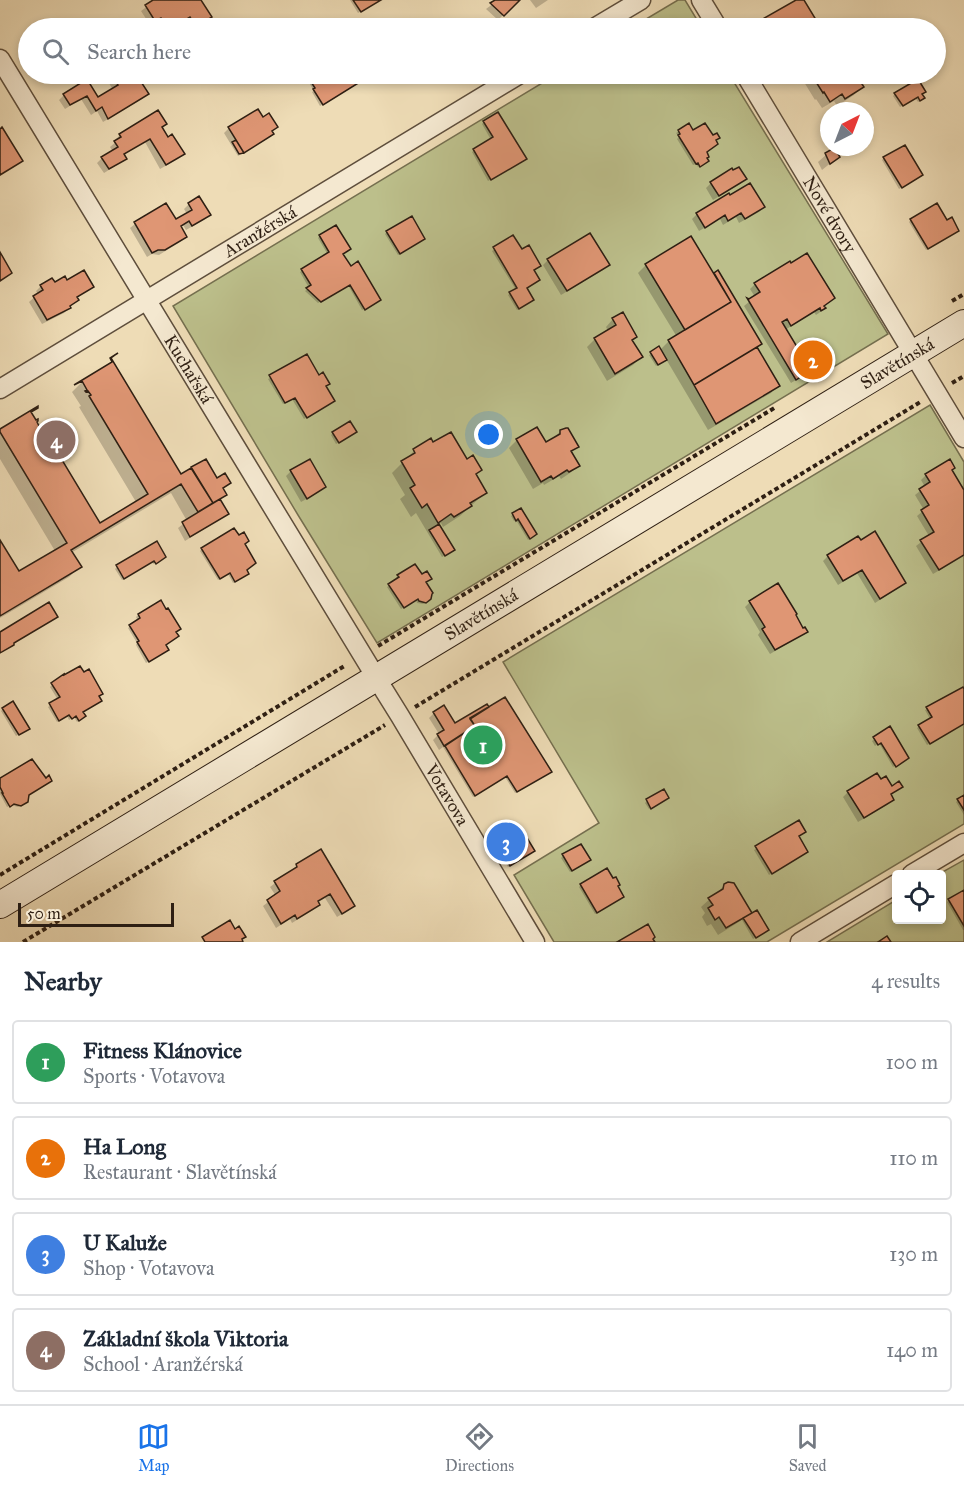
<!DOCTYPE html>
<html lang="en">
<head>
<meta charset="utf-8">
<style>
	body { margin:0; font-family:"IM FELL Great Primer",serif; background:#f2f2f3; color:#1f2937 }
	.controls { position:absolute; right:18px; bottom:18px; display:grid; overflow:hidden; border-radius:6px; box-shadow:0 3px 9px #0003 }
	.controls button { width:54px; height:54px; display:grid; place-items:center; padding:0; border:0; border-bottom:2px solid #e0e1e3; background:#fff; color:#1f2937; font:30px sans-serif }
	.compass { position:absolute; left:820px; top:102px; width:54px; height:54px; border-radius:50%; background:#fff; box-shadow:0 3px 9px #0003; rotate:42deg }
	.scale { position:absolute; left:18px; bottom:15px; width:156px; box-sizing:border-box; padding-left:6px; border:3px solid #2e1f13; border-top:0; font-size:16px; line-height:21px; white-space:nowrap; color:#2e1f13; -webkit-text-stroke:4px #f4e8d0; paint-order:stroke }
	.you { position:absolute; left:489px; top:435px; width:21px; height:21px; margin:-15px; border:4px solid #fff; border-radius:50%; background:#1a73e8; box-shadow:0 0 0 9px #1a73e833 }
	.badge { display:grid; place-items:center; width:39px; height:39px; border-radius:50%; background:#1a73e8; color:#fff; font-size:20px; font-weight:700 }
	.pin { position:absolute; translate:-50% -50%; border:3px solid #fff; box-shadow:0 2px 6px #0006 }
	.list { margin:0; padding:0; list-style:none }
	h2 { display:flex; justify-content:space-between; align-items:center; height:78px; margin:0; padding:0 24px; font-size:26px }
	h2 small { font-size:20px; font-weight:400; color:#747a83 }
	.list li { display:grid; grid-template-columns:39px 1fr auto; gap:18px; align-items:center; box-sizing:border-box; height:84px; margin:0 12px 12px; padding:0 12px; border:2px solid #e0e1e3; border-radius:6px }
	.list b { display:block; font-size:22px; white-space:nowrap }
	.list p { margin:0; font-size:20px; white-space:nowrap; color:#747a83 }
	.list em { font-size:20px; font-style:normal; color:#747a83 }
	.icon { flex:none; width:33px; height:33px; fill:none; stroke:currentColor; stroke-width:2; stroke-linecap:round; stroke-linejoin:round }
	.map { position:relative; flex:none; width:964px; height:942px; overflow:hidden }
	.search { position:absolute; background:#fff; box-shadow:0 3px 9px #0003; left:18px; right:18px; top:18px; height:66px; display:flex; align-items:center; gap:15px; box-sizing:border-box; padding:0 21px; border-radius:33px; color:#747a83; font-size:22px }
	.sheet { height:462px; background:#fff }
	nav { display:flex; justify-content:space-around; align-items:center; box-sizing:border-box; height:84px; border-top:2px solid #e0e1e3; background:#fff; font-size:16px; color:#747a83 }
	nav a { display:grid; justify-items:center; gap:3px }
	nav .on { color:#1a73e8 }
	.map>svg:first-child { display:block }
</style>
</head>
<body>
<div class="map">
<svg width="964" height="942" viewBox="0 0 964 942">
	<rect width="100%" height="100%" fill="#eedcb6"/>
	<filter id="stains"><feTurbulence type="fractalNoise" baseFrequency=".00333" numOctaves="4"/><feColorMatrix values="0 0 0 0 .2 0 0 0 0 .09 0 0 0 0 .02 0 0 0 .5 -.17"/></filter>
	<radialGradient id="worn" r=".72"><stop offset=".6" stop-color="#630" stop-opacity="0"/><stop offset="1" stop-color="#630" stop-opacity=".3"/></radialGradient>
	<path fill="#bcbf8b" stroke="#756f4f" stroke-width="1.5" d="M 678,0 L 685,0 L 702,28 L 631,28 Z
		M 557,74 L 729,74 L 888,334 L 377,643 L 298,515 L 173,306 Z
		M 930,405 L 964,462 L 964,824 L 767,942 L 554,942 L 514,875 L 599,823 L 503,662 Z
		M 964,860 L 964,942 L 827,942 L 896,900 L 896,920 L 942,920 L 942,874 L 939,874 Z"/>
	<path fill="#0003" d="M 156,0 L 199,0 L 210,17 L 194,28 L 189,28 L 184,21 L 173,28 L 157,28 L 153,23 L 150,25 L 141,11 Z
		M 350,0 L 380,0 L 358,13 Z
		M 498,0 L 518,0 L 498,20 L 486,9 Z
		M 530,0 L 548,0 L 536,8 Z
		M 798,0 L 803,0 L 819,28 L 759,28 L 757,27 L 762,22 Z
		M 110,74 L 134,74 L 147,94 L 142,99 L 103,122 L 97,111 L 91,115 L 81,99 L 65,109 L 59,100 L 64,95 L 87,81 L 98,99 L 113,90 L 106,78 Z
		M 309,74 L 353,74 L 358,81 L 320,106 L 312,92 L 314,91 L 305,76 Z
		M 814,74 L 859,74 L 864,82 L 861,85 L 862,87 L 854,95 L 837,106 L 834,101 L 822,108 L 816,99 L 815,100 L 804,82 Z
		M 895,94 L 920,95 L 921,100 L 918,102 L 915,98 L 900,107 L 893,96 Z
		M 262,119 L 276,127 L 271,132 L 272,134 L 267,139 L 238,156 L 224,133 L 229,128 Z
		M 484,122 L 523,161 L 488,181 L 472,152 L 491,140 L 482,124 Z
		M 679,131 L 693,132 L 715,141 L 705,152 L 705,163 L 698,167 L 696,164 L 693,165 L 677,139 L 679,137 L 676,133 Z
		M 120,135 L 167,139 L 183,154 L 178,159 L 160,169 L 145,142 L 123,155 L 125,158 L 120,163 L 104,173 L 97,163 L 102,158 L 113,152 L 110,147 L 117,141 L 115,140 Z
		M 834,150 L 838,157 L 822,170 L 818,162 L 826,155 Z
		M 884,158 L 919,176 L 899,189 L 882,160 Z
		M 745,179 L 740,184 L 713,200 L 706,188 L 711,183 Z
		M 728,195 L 764,207 L 759,212 L 739,223 L 736,217 L 723,225 L 720,219 L 699,231 L 692,219 L 697,214 Z
		M 189,204 L 209,215 L 204,220 L 186,230 L 183,225 L 180,227 L 185,237 L 180,242 L 159,255 L 152,254 L 147,257 L 130,228 L 135,224 L 166,205 L 176,221 L 187,214 L 184,209 Z
		M 911,220 L 947,222 L 955,232 L 926,250 L 909,222 Z
		M 387,232 L 421,241 L 398,255 L 385,234 Z
		M 320,236 L 342,254 L 377,302 L 362,310 L 348,285 L 318,303 L 305,291 L 309,288 L 300,272 L 328,255 L 318,238 Z
		M 513,237 L 521,251 L 539,266 L 533,271 L 525,288 L 530,302 L 517,310 L 508,295 L 516,290 L 492,251 Z
		M 548,260 L 608,265 L 603,270 L 561,295 L 543,265 Z
		M 646,265 L 713,275 L 717,272 L 760,344 L 756,348 L 778,385 L 771,393 L 708,430 L 666,359 L 656,366 L 649,355 L 660,350 L 668,342 L 677,337 L 638,273 Z
		M 55,284 L 92,286 L 87,291 L 76,298 L 77,300 L 64,313 L 42,324 L 29,302 L 38,294 L 36,291 L 41,286 Z
		M 755,284 L 834,298 L 823,307 L 824,308 L 819,313 L 816,315 L 814,312 L 785,330 L 809,370 L 804,375 L 791,383 L 744,306 L 755,297 L 750,289 Z
		M 613,319 L 635,337 L 631,341 L 641,357 L 633,365 L 607,381 L 587,347 L 595,339 L 608,331 L 606,327 Z
		M 307,356 L 325,386 L 331,403 L 304,419 L 292,399 L 283,404 L 268,379 Z
		M 83,381 L 180,476 L 205,461 L 216,480 L 229,483 L 222,490 L 225,495 L 219,501 L 227,513 L 222,518 L 185,541 L 178,528 L 187,521 L 171,493 L 71,553 L 80,566 L 69,577 L 0,618 L 0,543 L 19,573 L 55,551 L 0,459 L 0,430 L 99,525 L 136,502 L 79,407 L 81,406 L 72,392 Z
		M 561,431 L 577,447 L 571,453 L 578,466 L 570,473 L 561,479 L 559,476 L 544,485 L 543,483 L 533,489 L 509,448 L 517,440 L 546,444 Z
		M 333,433 L 353,434 L 336,444 L 331,435 Z
		M 414,451 L 475,475 L 485,493 L 460,516 L 443,527 L 441,523 L 438,525 L 451,552 L 442,557 L 416,513 L 411,517 L 400,499 L 405,495 L 392,473 Z
		M 291,471 L 324,487 L 319,492 L 301,502 L 286,476 Z
		M 950,471 L 964,493 L 964,556 L 933,574 L 916,546 L 929,536 L 917,516 L 924,510 L 915,495 L 925,487 L 921,480 L 926,475 Z
		M 520,510 L 533,536 L 528,540 L 516,520 L 514,521 L 511,516 Z
		M 243,545 L 245,576 L 233,583 L 228,574 L 218,580 L 200,551 L 202,549 Z
		M 828,556 L 905,582 L 900,587 L 875,603 L 857,573 L 838,585 L 823,561 Z
		M 162,559 L 153,564 L 152,562 L 122,580 L 115,569 L 117,567 Z
		M 398,576 L 425,582 L 428,601 L 423,604 L 417,603 L 416,600 L 401,609 L 387,587 L 397,580 L 396,578 Z
		M 161,602 L 174,632 L 164,645 L 165,652 L 146,663 L 136,645 L 137,643 L 128,628 L 138,621 L 136,617 L 138,615 Z
		M 750,602 L 803,630 L 806,632 L 801,636 L 770,654 L 758,635 L 760,632 L 745,607 Z
		M 53,684 L 98,697 L 82,712 L 82,718 L 77,722 L 74,717 L 69,720 L 67,716 L 57,722 L 48,707 L 58,700 L 50,687 Z
		M 964,692 L 964,724 L 927,745 L 917,728 L 930,719 L 925,710 Z
		M 505,699 L 548,774 L 515,793 L 505,777 L 473,797 L 443,747 L 439,750 L 433,740 L 439,734 L 429,718 L 434,713 L 454,725 L 463,721 L 464,724 Z
		M 3,709 L 26,730 L 16,736 L 1,711 Z
		M 889,728 L 905,760 L 893,767 L 879,743 L 875,746 L 872,741 Z
		M 0,780 L 27,795 L 24,804 L 18,807 L 11,805 L 7,807 L 0,794 Z
		M 880,781 L 891,788 L 901,786 L 889,795 L 892,800 L 887,805 L 858,822 L 843,797 L 848,792 Z
		M 964,796 L 964,815 L 956,802 Z
		M 666,799 L 649,809 L 645,803 L 647,801 Z
		M 799,822 L 797,836 L 804,854 L 769,875 L 754,850 Z
		M 497,844 L 531,853 L 508,867 L 495,846 Z
		M 563,856 L 587,862 L 570,872 L 561,858 Z
		M 297,866 L 354,905 L 349,910 L 337,917 L 325,898 L 317,903 L 318,905 L 313,910 L 292,923 L 290,919 L 276,928 L 263,906 L 276,896 L 270,887 Z
		M 581,885 L 617,887 L 620,898 L 595,914 L 579,887 Z
		M 725,885 L 751,915 L 765,932 L 753,939 L 742,920 L 718,935 L 711,924 L 707,926 L 702,917 L 705,913 L 701,907 Z
		M 964,891 L 964,930 L 963,930 L 947,902 Z"/>
	<path fill="#df9674" stroke="#2e1f13" stroke-width="1.5" d="M 153,0 L 201,0 L 212,17 L 196,27 L 190,17 L 172,28 L 168,28 L 161,18 L 155,21 L 145,5 Z
		M 353,0 L 381,0 L 361,12 Z
		M 495,0 L 520,0 L 504,16 L 490,3 Z
		M 796,0 L 804,0 L 821,28 L 765,28 L 761,20 Z
		M 161,18 L 168,28 L 160,28 L 155,21 Z
		M 110,74 L 136,74 L 149,94 L 108,119 L 102,107 L 96,111 L 87,96 L 70,105 L 63,94 L 87,79 L 98,97 L 118,85 Z
		M 306,74 L 355,74 L 360,82 L 323,105 L 313,89 L 315,88 Z
		M 811,74 L 861,74 L 866,82 L 862,84 L 864,87 L 845,99 L 842,94 L 830,102 L 824,92 L 823,93 Z
		M 918,79 L 926,92 L 922,94 L 925,98 L 920,101 L 918,97 L 903,106 L 894,93 Z
		M 258,109 L 263,117 L 269,113 L 278,127 L 272,131 L 274,134 L 244,153 L 228,127 Z
		M 158,110 L 167,124 L 162,127 L 168,137 L 172,134 L 185,154 L 166,165 L 150,139 L 124,154 L 127,159 L 109,169 L 101,157 L 118,147 L 114,141 L 121,137 L 119,134 Z
		M 498,112 L 527,159 L 491,180 L 473,149 L 493,137 L 483,121 Z
		M 689,123 L 693,130 L 705,123 L 713,135 L 717,133 L 720,138 L 716,140 L 718,144 L 707,152 L 709,157 L 707,158 L 709,161 L 700,167 L 698,163 L 696,164 L 678,135 L 680,134 L 678,130 Z
		M 2,127 L 23,161 L 0,175 L 0,129 Z
		M 236,140 L 244,153 L 239,154 L 232,142 Z
		M 905,145 L 923,175 L 902,188 L 883,157 Z
		M 834,148 L 840,157 L 830,164 L 825,153 Z
		M 739,167 L 747,179 L 719,196 L 710,182 L 732,168 L 733,170 Z
		M 750,183 L 765,207 L 745,219 L 741,213 L 728,221 L 725,215 L 705,228 L 696,213 L 729,193 L 730,195 Z
		M 199,196 L 211,215 L 192,226 L 189,221 L 181,226 L 187,237 L 165,250 L 158,250 L 152,253 L 134,222 L 166,203 L 176,219 L 192,210 L 188,203 Z
		M 937,203 L 947,220 L 952,217 L 959,231 L 928,249 L 910,219 Z
		M 412,216 L 425,239 L 400,254 L 386,231 Z
		M 336,225 L 351,249 L 343,254 L 351,266 L 358,261 L 381,300 L 365,310 L 350,285 L 321,302 L 306,288 L 311,285 L 301,269 L 329,252 L 319,235 Z
		M 590,233 L 610,265 L 567,291 L 547,259 Z
		M 513,235 L 522,249 L 529,245 L 541,266 L 534,270 L 540,280 L 527,288 L 534,300 L 519,309 L 509,292 L 517,288 L 493,247 Z
		M 691,236 L 731,302 L 685,330 L 645,264 Z
		M 0,252 L 12,273 L 0,281 Z
		M 807,253 L 835,298 L 824,306 L 826,308 L 821,311 L 820,308 L 791,326 L 787,319 L 782,322 L 811,370 L 796,380 L 747,298 L 749,299 L 760,292 L 754,283 L 790,261 L 791,263 Z
		M 84,270 L 94,287 L 77,297 L 79,300 L 70,306 L 71,308 L 47,320 L 33,296 L 43,290 L 40,285 L 52,278 L 55,282 L 65,276 L 67,280 Z
		M 718,270 L 762,344 L 694,385 L 668,340 L 731,302 L 714,273 Z
		M 623,312 L 637,337 L 632,340 L 643,357 L 615,374 L 594,338 L 616,325 L 612,318 Z
		M 659,346 L 667,360 L 658,365 L 650,352 Z
		M 757,347 L 780,386 L 716,424 L 694,385 Z
		M 118,353 L 111,358 L 181,474 L 191,468 L 213,503 L 198,512 L 181,484 L 71,550 L 82,567 L 0,616 L 0,540 L 19,571 L 67,543 L 0,432 L 0,429 L 38,406 L 38,408 L 31,412 L 36,420 L 38,419 L 38,421 L 37,422 L 39,426 L 41,425 L 100,523 L 148,494 L 89,396 L 91,395 L 88,391 L 86,392 L 85,391 L 87,390 L 82,381 L 74,385 L 112,362 L 110,358 Z
		M 307,354 L 319,375 L 323,372 L 330,384 L 326,386 L 335,401 L 307,418 L 295,398 L 285,403 L 269,375 Z
		M 350,421 L 357,432 L 339,443 L 332,432 Z
		M 537,427 L 546,442 L 560,434 L 560,430 L 566,428 L 568,428 L 579,447 L 571,451 L 580,466 L 569,472 L 567,470 L 553,479 L 551,476 L 541,482 L 516,439 Z
		M 451,432 L 467,459 L 473,455 L 482,470 L 476,474 L 487,493 L 470,503 L 472,506 L 454,517 L 451,514 L 438,523 L 427,504 L 422,508 L 410,488 L 415,485 L 401,461 L 415,453 L 413,449 L 431,438 L 433,442 Z
		M 206,459 L 217,478 L 225,473 L 231,483 L 223,488 L 227,495 L 213,503 L 191,467 Z
		M 310,459 L 326,487 L 307,499 L 290,470 Z
		M 950,459 L 955,468 L 952,470 L 964,490 L 964,555 L 939,570 L 920,540 L 934,532 L 921,510 L 929,505 L 919,489 L 930,482 L 925,474 Z
		M 220,499 L 229,514 L 190,537 L 182,522 Z
		M 521,508 L 537,534 L 530,539 L 518,519 L 516,521 L 512,513 Z
		M 439,524 L 455,550 L 445,556 L 429,530 Z
		M 234,528 L 239,535 L 244,532 L 249,541 L 245,544 L 256,563 L 247,570 L 249,574 L 235,582 L 230,573 L 220,579 L 201,548 Z
		M 875,531 L 906,583 L 880,599 L 862,570 L 843,581 L 827,555 L 858,536 L 861,540 Z
		M 157,541 L 166,557 L 156,564 L 154,561 L 124,579 L 116,565 Z
		M 415,564 L 422,574 L 427,571 L 432,579 L 426,582 L 433,593 L 432,594 L 431,599 L 426,603 L 419,601 L 418,599 L 404,608 L 388,584 L 399,577 L 397,575 Z
		M 778,583 L 797,614 L 796,615 L 803,628 L 805,627 L 808,632 L 775,650 L 762,629 L 765,627 L 749,601 Z
		M 161,600 L 166,609 L 168,608 L 181,629 L 176,632 L 179,636 L 166,645 L 169,650 L 149,662 L 137,642 L 139,641 L 129,625 L 140,618 L 138,614 Z
		M 49,602 L 58,617 L 14,643 L 14,645 L 0,653 L 0,632 Z
		M 80,666 L 84,672 L 89,669 L 103,694 L 99,696 L 102,701 L 83,712 L 86,716 L 79,721 L 76,716 L 72,719 L 69,715 L 59,721 L 49,703 L 60,697 L 51,683 L 64,674 L 64,675 Z
		M 963,687 L 964,689 L 964,724 L 930,744 L 918,725 L 932,717 L 926,707 Z
		M 505,697 L 552,772 L 517,792 L 507,776 L 475,796 L 445,746 L 475,726 L 470,718 Z
		M 13,701 L 30,729 L 19,735 L 2,708 Z
		M 487,704 L 489,707 L 470,719 L 475,726 L 444,746 L 437,734 L 444,730 L 433,712 L 444,705 L 455,723 Z
		M 890,726 L 909,758 L 896,767 L 881,743 L 878,745 L 873,737 Z
		M 32,759 L 46,778 L 49,775 L 52,781 L 29,795 L 28,802 L 21,806 L 14,804 L 10,807 L 2,793 L 3,793 L 0,787 L 0,778 Z
		M 877,773 L 881,779 L 886,776 L 892,786 L 899,781 L 903,787 L 891,794 L 894,800 L 864,818 L 847,791 Z
		M 664,789 L 669,798 L 651,809 L 646,799 Z
		M 964,795 L 964,810 L 957,799 Z
		M 799,820 L 806,832 L 799,836 L 808,852 L 772,874 L 755,846 Z
		M 521,828 L 535,851 L 510,866 L 496,843 Z
		M 581,844 L 591,860 L 572,871 L 562,854 Z
		M 321,849 L 355,906 L 342,914 L 330,894 L 318,901 L 320,905 L 297,919 L 295,915 L 281,924 L 267,900 L 280,891 L 274,881 L 297,867 L 296,864 Z
		M 607,868 L 613,878 L 616,877 L 620,885 L 618,886 L 624,897 L 597,913 L 580,884 Z
		M 728,882 L 734,883 L 752,913 L 726,928 L 719,917 L 715,920 L 708,908 L 713,905 L 708,898 L 723,889 L 724,884 Z
		M 964,890 L 964,926 L 948,899 Z
		M 757,910 L 769,930 L 756,938 L 743,918 Z
		M 230,920 L 235,929 L 239,926 L 246,937 L 242,939 L 243,942 L 205,942 L 202,937 Z
		M 648,924 L 655,937 L 653,939 L 655,942 L 617,942 Z
		M 887,936 L 891,942 L 878,942 Z"/>
	<g fill="none" stroke-linecap="round" stroke-linejoin="round">
		<g stroke="#5e4e3c" stroke-width="21">
			<g id="street">
				<path d="M 701,0 L 718,28"/>
				<path d="M 594,28 L 641,0"/>
				<path id="s1" d="M 0,59 L 377,679 L 400,716 L 535,942"/>
				<path id="s2" d="M 745,74 L 964,438"/>
				<path id="s3" d="M 0,389 L 520,74"/>
				<path d="M 912,874 L 964,843"/>
				<path d="M 800,942 L 896,884"/>
			</g>
		</g>
		<g stroke="#2e1f13" stroke-width="28">
			<g id="secondary">
				<path id="s4" d="M 0,905 L 964,323"/>
			</g>
		</g>
		<path stroke="#2e1f13" stroke-width="4" stroke-dasharray="4.5 3" stroke-linecap="butt" d="M 952,301 L 964,294
			M 952,383 L 964,376
			M 378,646 L 776,407
			M 415,707 L 922,401
			M 0,875 L 346,665
			M 23,942 L 385,725"/>
		<use href="#street" stroke="#f4e8d0" stroke-width="18"/>
		<use href="#secondary" stroke="#f4e8d0" stroke-width="26"/>
	</g>
	<g text-anchor="middle" stroke-width="6" stroke-linejoin="round" paint-order="stroke">
		<g font-size="18" fill="#2e1f13" stroke="#f4e8d0">
			<text dy="6" stroke="none"><textPath href="#s2" startOffset="164">Nové dvory</textPath></text>
			<text dy="6" stroke="none"><textPath href="#s3" startOffset="304">Aranžérská</textPath></text>
			<text dy="6" stroke="none"><textPath href="#s4" startOffset="1048">Slavětínská</textPath></text>
			<text dy="6" stroke="none"><textPath href="#s1" startOffset="363">Kuchařská</textPath></text>
			<text dy="6" stroke="none"><textPath href="#s4" startOffset="562">Slavětínská</textPath></text>
			<text dy="6" stroke="none"><textPath href="#s1" startOffset="861">Votavova</textPath></text>
		</g>
	</g>
	<rect width="100%" height="100%" filter="url(#stains)"/>
	<rect width="100%" height="100%" fill="url(#worn)"/>
</svg>
<div class="controls">
<button><svg class="icon" aria-label="locate" viewBox="0 0 24 24"><circle cx="12" cy="12" r="6"/><path d="M12 2v4M12 18v4M2 12h4M18 12h4"/></svg></button>
</div>
<svg class="compass" viewBox="-18 -18 36 36"><path d="M0-13l5 13h-10z" fill="#e53935"/><path d="M0 13l5-13h-10z" fill="#747a83"/></svg>
<div class="scale">50 m</div>
<div class="you"></div>
<div class="pin badge" style="left:483px;top:745px;background:#2e9e5b">1</div>
<div class="pin badge" style="left:813px;top:360px;background:#e8710a">2</div>
<div class="pin badge" style="left:506px;top:842px;background:#3f7fe0">3</div>
<div class="pin badge" style="left:56px;top:440px;background:#8d6e63">4</div>
<div class="search"><svg class="icon" aria-label="search" viewBox="0 0 24 24"><circle cx="10" cy="10" r="6"/><path d="M15 15l6 6"/></svg>Search here</div>
</div>
<section class="sheet">
<h2>Nearby<small>4 results</small></h2>
<ul class="list">
<li><span class="badge" style="background:#2e9e5b">1</span><div><b>Fitness Klánovice</b><p>Sports · Votavova</p></div><em>100 m</em></li>
<li><span class="badge" style="background:#e8710a">2</span><div><b>Ha Long</b><p>Restaurant · Slavětínská</p></div><em>110 m</em></li>
<li><span class="badge" style="background:#3f7fe0">3</span><div><b>U Kaluže</b><p>Shop · Votavova</p></div><em>130 m</em></li>
<li><span class="badge" style="background:#8d6e63">4</span><div><b>Základní škola Viktoria</b><p>School · Aranžérská</p></div><em>140 m</em></li>
</ul>
</section>
<nav>
<a class="on"><svg class="icon" aria-label="map" viewBox="0 0 24 24"><path d="M3 6l6-2 6 2 6-2v14l-6 2-6-2-6 2zM9 4v14M15 6v14"/></svg>Map</a>
<a><svg class="icon" aria-label="directions" viewBox="0 0 24 24"><path d="M12 3l9 9-9 9-9-9zM9 14v-3h6M13 9l2 2-2 2"/></svg>Directions</a>
<a><svg class="icon" aria-label="saved" viewBox="0 0 24 24"><path d="M7 4h10v16l-5-4-5 4z"/></svg>Saved</a>
</nav>
</body>
</html>
